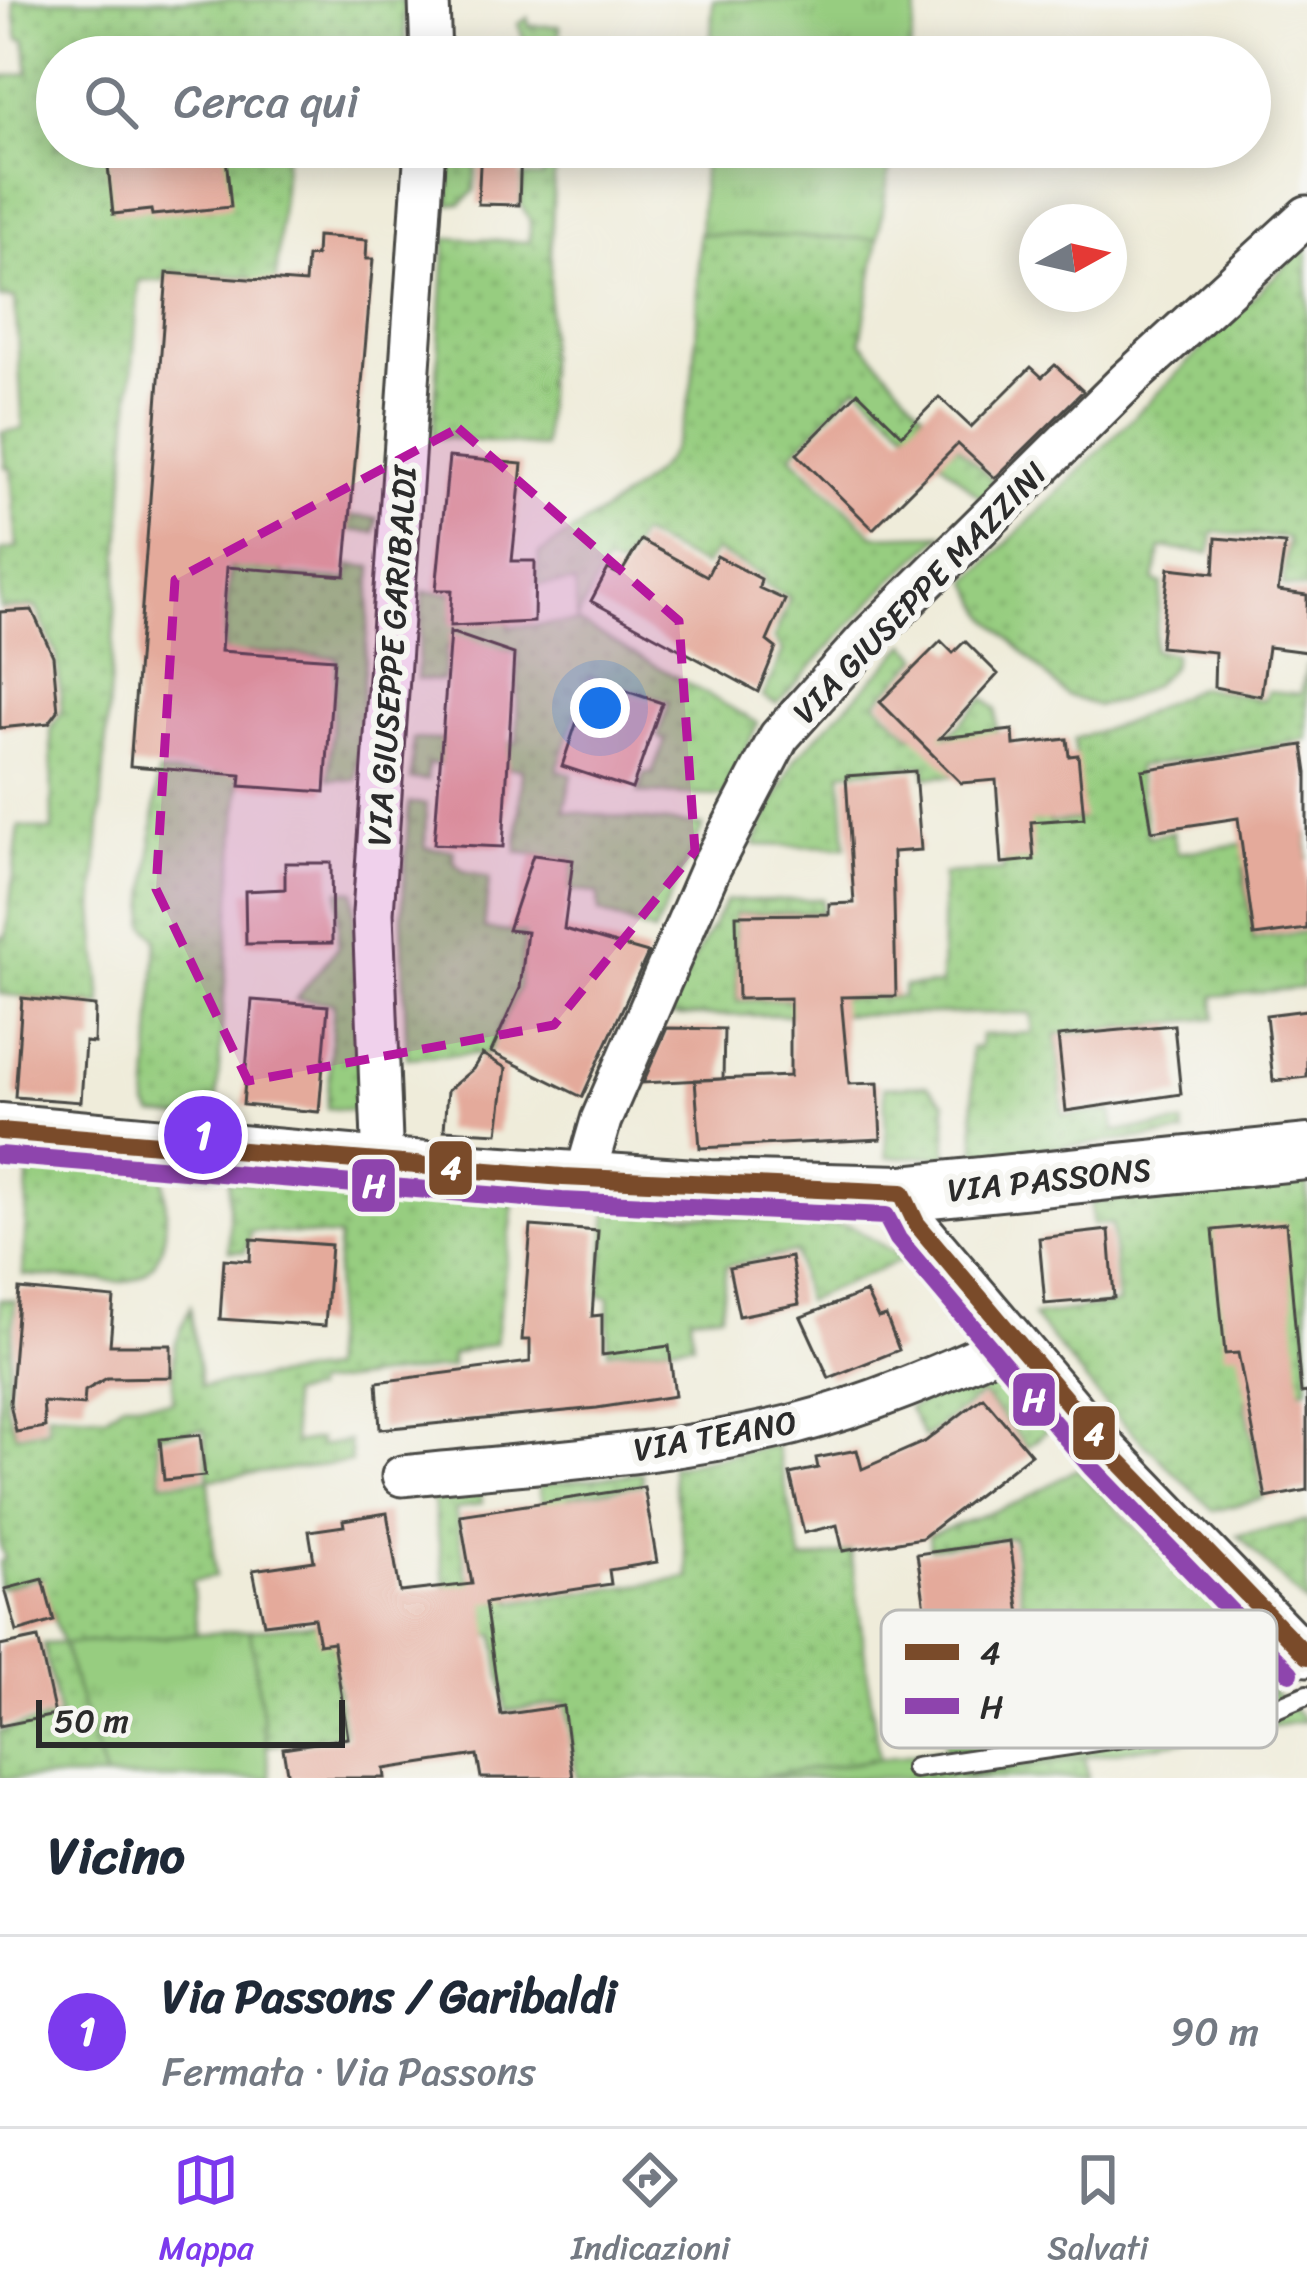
<!DOCTYPE html>
<html lang="it">
<head>
<meta charset="utf-8">
<style>
	body { margin:0; font-family:Sriracha,sans-serif; background:#f2f2f3; color:#1f2937 }
	.compass { position:absolute; left:1019px; top:204px; width:108px; height:108px; border-radius:50%; background:#fff; box-shadow:0 6px 30px #0003; rotate:82deg }
	.scale { position:absolute; left:36px; bottom:30px; width:309px; box-sizing:border-box; padding-left:12px; border:6px solid #2b2b2b; border-top:0; font-size:33px; line-height:42px; white-space:nowrap; color:#2b2b2b; -webkit-text-stroke:9px #f6f6f2; paint-order:stroke }
	.you { position:absolute; left:600px; top:708px; width:42px; height:42px; margin:-30px; border:9px solid #fff; border-radius:50%; background:#1a73e8; box-shadow:0 0 0 18px #1a73e833 }
	.badge { display:grid; place-items:center; width:78px; height:78px; border-radius:50%; background:#7c3aed; color:#fff; font-size:39px; font-weight:700 }
	.pin { position:absolute; translate:-50% -50%; border:6px solid #fff; box-shadow:0 3px 12px #0006 }
	.list { margin:0; padding:0; list-style:none }
	h2 { display:flex; justify-content:space-between; align-items:center; height:156px; margin:0; padding:0 48px; font-size:51px }
	h2 small { font-size:39px; font-weight:400; color:#747a83 }
	.list li { display:grid; grid-template-columns:78px 1fr auto; gap:36px; align-items:center; box-sizing:border-box; height:192px; padding:0 48px; border-top:3px solid #e0e1e3 }
	.list b { display:block; font-size:45px; white-space:nowrap }
	.list p { margin:0; font-size:39px; white-space:nowrap; color:#747a83 }
	.list em { font-size:39px; font-style:normal; color:#747a83 }
	.icon { flex:none; width:66px; height:66px; fill:none; stroke:currentColor; stroke-width:2; stroke-linecap:round; stroke-linejoin:round }
	.map { position:relative; flex:none; width:1307px; height:1778px; overflow:hidden }
	.search { position:absolute; background:#fff; box-shadow:0 6px 30px #0003; left:36px; right:36px; top:36px; height:132px; display:flex; align-items:center; gap:30px; box-sizing:border-box; padding:0 42px; border-radius:66px; color:#747a83; font-size:45px }
	.sheet { height:348px; background:#fff }
	nav { display:flex; justify-content:space-around; align-items:center; box-sizing:border-box; height:168px; border-top:3px solid #e0e1e3; background:#fff; font-size:33px; color:#747a83 }
	nav a { display:grid; justify-items:center; gap:6px }
	nav .on { color:#7c3aed }
	.map>svg:first-child { display:block }
</style>
</head>
<body>
<div class="map">
<svg width="1307" height="1778" viewBox="0 0 1307 1778">
	<defs>
		<pattern id="grass-tufts" width="24" height="20" patternUnits="userSpaceOnUse" patternTransform="scale(3)"><rect width="24" height="20" fill="#97cd80"/><path d="M3 7l-1-3M5 7V3M7 7l1-3M15 17l-1-3M17 17v-4M19 17l1-3" fill="none" stroke="#82b06f"/></pattern>
		<pattern id="park-dots" width="8" height="8" patternUnits="userSpaceOnUse" patternTransform="scale(3)"><rect width="8" height="8" fill="#97cd80"/><path d="M2 2h.1M6 6h.1" fill="none" stroke="#82b06f" stroke-width="1.8" stroke-linecap="round"/></pattern>
	</defs>
	<rect width="100%" height="100%" fill="#f6f6f2"/>
	<filter id="ink" filterUnits="userSpaceOnUse"><feTurbulence type="fractalNoise" baseFrequency=".00833" numOctaves="2"/><feDisplacementMap in="SourceGraphic" scale="24" xChannelSelector="R" yChannelSelector="G"/><feConvolveMatrix kernelMatrix="1 2 1 2 8 2 1 2 1" color-interpolation-filters="sRGB"/></filter>
	<filter id="wash" filterUnits="userSpaceOnUse"><feTurbulence type="fractalNoise" baseFrequency=".004" numOctaves="4" result="noise"/><feDisplacementMap in="SourceGraphic" scale="48" xChannelSelector="R" yChannelSelector="G"/><feGaussianBlur stdDeviation="2.7" result="paint"/><feColorMatrix in="noise" values="0 0 0 0 0 0 0 0 0 0 0 0 0 0 0 0 0 1.4 0 .05"/><feComposite in="paint" operator="in"/></filter>
	<g filter="url(#wash)">
		<rect width="100%" height="100%" fill="#efecda"/>
		<path fill="url(#grass-tufts)" stroke="#617c56" stroke-width="3" d="M 713,0 L 918,0 L 909,57 L 710,57 Z
			M 704,147 L 893,147 L 878,239 L 700,234 Z
			M 250,1630 L 271,1778 L 105,1778 L 62,1644 Z
			M 1273,1691 L 1306,1721 L 956,1778 L 753,1778 L 1246,1705 L 1264,1700 Z"/>
		<path fill="url(#park-dots)" stroke="#617c56" stroke-width="3" fill-rule="evenodd" d="M 13,0 L 403,0 L 407,57 L 57,57 L 57,147 L 286,147 L 259,509 L 377,518 L 375,532 L 288,526 L 283,575 L 348,580 L 350,565 L 372,567 L 356,780 L 329,779 L 337,657 L 249,652 L 215,1121 L 153,1115 L 147,1107 L 157,939 L 145,924 L 158,773 L 215,776 L 251,277 L 166,271 L 164,281 L 139,280 L 94,908 L 102,1006 L 0,994 L 0,937 L 6,937 L 19,826 L 52,831 L 51,727 L 62,712 L 57,655 L 36,607 L 0,609 L 0,551 L 17,548 L 11,468 L 5,467 L 2,432 L 23,429 L 15,298 L 0,298 L 0,77 L 29,73 L 25,39 L 18,39 Z
			M 528,18 L 529,26 L 560,26 L 559,57 L 548,57 L 547,52 L 528,51 L 518,24 Z
			M 452,147 L 473,147 L 472,156 L 477,157 L 474,191 L 462,203 L 449,204 Z
			M 544,147 L 555,147 L 544,447 L 433,437 L 446,238 L 530,242 L 530,220 L 521,205 L 523,177 L 543,177 Z
			M 699,234 L 878,239 L 861,341 L 919,408 L 997,485 L 982,499 L 857,385 L 791,455 L 875,536 L 943,534 L 889,583 L 777,704 L 763,697 L 783,651 L 774,638 L 790,598 L 765,585 L 764,576 L 715,551 L 704,566 L 640,535 L 619,568 L 605,563 L 577,620 L 575,583 L 537,585 L 539,554 C 577,528 619,504 653,474 C 705,430 696,299 699,234 Z
			M 1307,244 L 1307,589 L 1283,586 L 1288,538 L 1213,532 L 1210,553 L 1161,548 L 1154,581 L 1162,584 L 1153,650 L 1174,654 L 1172,667 L 1152,686 L 1120,701 L 1097,706 L 1066,695 L 988,617 L 969,581 Z
			M 423,592 L 483,594 L 508,611 L 509,627 L 578,622 L 758,723 L 723,796 L 638,793 L 645,773 L 652,774 L 665,741 L 658,737 L 669,702 L 589,676 L 557,769 L 572,775 L 564,811 L 703,826 L 654,933 L 599,912 L 598,893 L 570,890 L 574,860 L 517,852 L 522,769 L 428,764 L 427,780 L 411,779 L 413,739 L 517,743 L 518,651 L 446,647 L 443,681 L 417,679 Z
			M 907,644 L 920,657 L 876,702 L 911,736 L 937,727 L 949,735 L 984,698 L 996,710 L 997,741 L 951,745 L 952,776 L 926,777 L 925,765 L 841,772 L 846,847 L 754,845 L 795,759 Z
			M 1307,664 L 1307,740 L 1137,767 L 1148,837 L 1173,832 L 1177,853 L 1307,835 L 1307,858 L 1243,868 L 1253,939 L 1307,932 L 1307,962 L 1301,963 L 1303,988 L 1214,996 L 1215,1018 L 1056,1034 L 1063,1115 L 1112,1111 L 1115,1131 L 1183,1124 L 1184,1134 L 976,1156 L 971,1048 L 980,1047 L 981,1035 L 1033,1033 L 1031,1013 L 663,1016 L 726,901 L 822,899 L 822,912 L 734,914 L 737,1001 L 902,997 L 904,986 L 941,985 L 943,874 L 1004,871 L 1000,790 L 1045,787 L 1049,823 L 1080,820 L 1074,739 L 1124,723 L 1199,687 L 1264,700 L 1268,691 L 1301,694 Z
			M 409,803 L 426,804 L 425,848 L 453,850 L 455,864 L 464,871 L 489,878 L 484,929 L 525,934 L 519,988 L 488,1053 L 407,1058 L 402,917 Z
			M 339,890 L 354,891 L 360,1111 L 327,1108 L 334,1003 L 296,999 L 338,947 Z
			M 927,1085 L 945,1102 L 947,1156 L 887,1157 L 884,1087 Z
			M 29,1161 L 163,1174 C 168,1212 173,1273 124,1282 L 23,1275 Z
			M 229,1180 L 514,1203 L 495,1343 L 451,1355 L 451,1367 L 313,1385 L 313,1391 L 289,1395 L 294,1443 L 319,1439 L 320,1446 L 349,1441 L 351,1462 L 209,1479 L 215,1577 L 192,1581 L 197,1634 L 63,1644 L 105,1778 L 0,1778 L 0,1731 L 59,1717 L 43,1644 L 62,1643 L 40,1577 L 0,1588 L 0,1562 L 5,1559 L 0,1543 L 0,1299 L 15,1301 L 6,1404 L 16,1435 L 48,1429 L 48,1412 L 106,1416 L 124,1402 L 172,1402 L 175,1345 L 190,1307 L 201,1386 L 328,1370 L 339,1237 L 251,1231 L 245,1252 L 229,1251 ZM 204,1429 L 209,1479 L 162,1483 L 156,1435 Z
			M 1307,1181 L 1307,1388 L 1245,1401 L 1263,1498 L 1214,1511 L 1109,1409 L 1033,1316 L 1118,1304 L 1112,1224 L 1092,1225 L 1091,1202 Z
			M 608,1209 L 851,1226 L 904,1259 L 805,1301 L 795,1252 L 726,1266 L 721,1313 L 690,1316 L 693,1343 L 608,1351 L 609,1297 L 600,1296 Z
			M 996,1369 L 1047,1431 L 1028,1447 L 982,1394 L 924,1438 L 909,1408 Z
			M 776,1445 L 802,1561 L 851,1552 L 879,1759 L 753,1778 L 577,1778 L 566,1702 L 506,1711 L 495,1635 L 435,1643 L 449,1610 L 432,1494 L 479,1487 L 482,1503 L 455,1510 L 467,1577 L 525,1569 L 510,1580 L 513,1602 L 690,1578 L 671,1467 Z
			M 1077,1469 L 1276,1668 C 1277,1692 1268,1699 1246,1705 L 946,1749 L 940,1697 L 1033,1683 L 1013,1537 L 930,1548 L 929,1535 L 1019,1502 Z
			M 642,1473 L 643,1484 L 569,1497 L 581,1568 L 555,1571 L 539,1485 Z
			M 1307,1521 L 1307,1605 L 1238,1535 Z
			M 379,1618 L 385,1654 L 333,1663 L 344,1734 L 267,1746 L 250,1630 Z
			M 1085,1758 L 1088,1778 L 956,1778 Z"/>
		<g id="blocks">
			<path fill="#e4aa9b" d="M 106,147 L 225,147 L 231,207 L 152,215 L 151,210 L 113,214 Z
				M 481,147 L 521,147 L 519,205 L 478,204 Z
				M 317,236 L 367,240 L 366,259 L 373,259 L 345,576 L 227,567 L 221,651 L 334,659 L 325,792 L 240,786 L 241,775 L 130,766 L 167,273 L 305,283 L 307,257 L 316,256 Z
				M 1055,365 L 1083,391 L 995,478 L 958,444 L 873,529 L 797,454 L 858,392 L 902,435 L 939,397 L 971,427 L 1031,367 L 1042,377 Z
				M 449,457 L 522,464 L 512,561 L 535,561 L 534,622 L 450,626 L 452,590 L 436,590 Z
				M 1216,538 L 1285,544 L 1278,591 L 1307,595 L 1307,652 L 1268,647 L 1261,696 L 1214,687 L 1215,652 L 1160,647 L 1169,568 L 1214,573 Z
				M 641,540 L 707,576 L 717,556 L 761,579 L 759,588 L 785,600 L 767,641 L 776,648 L 758,692 L 591,601 L 608,569 L 620,575 Z
				M 32,610 L 53,656 L 58,711 L 49,723 L 0,728 L 0,612 Z
				M 450,632 L 514,654 L 503,847 L 434,844 Z
				M 941,641 L 953,653 L 965,641 L 998,674 L 940,738 L 1013,730 L 1014,745 L 1067,739 L 1069,756 L 1078,755 L 1084,818 L 1031,822 L 1034,860 L 1002,863 L 996,780 L 961,783 L 880,702 Z
				M 591,679 L 662,703 L 632,789 L 562,766 Z
				M 1303,745 L 1307,773 L 1307,929 L 1254,936 L 1238,818 L 1152,831 L 1142,770 Z
				M 915,771 L 921,850 L 893,852 L 896,996 L 841,997 L 849,1084 L 878,1083 L 881,1139 L 700,1148 L 695,1080 L 790,1076 L 790,998 L 738,999 L 736,915 L 829,914 L 829,904 L 854,903 L 846,776 Z
				M 533,855 L 573,860 L 564,929 L 648,953 L 582,1097 L 491,1052 L 520,988 L 527,932 L 508,930 Z
				M 285,863 L 331,863 L 332,943 L 246,944 L 245,891 L 285,889 Z
				M 22,998 L 95,1006 L 94,1043 L 85,1042 L 81,1102 L 15,1097 Z
				M 252,1000 L 328,1006 L 319,1112 L 243,1105 Z
				M 1307,1010 L 1307,1077 L 1273,1081 L 1266,1015 Z
				M 1174,1025 L 1181,1094 L 1066,1111 L 1058,1036 Z
				M 667,1028 L 724,1029 L 723,1079 L 643,1083 Z
				M 482,1054 L 506,1068 L 498,1133 L 444,1130 L 447,1091 L 473,1069 Z
				M 1286,1223 L 1301,1393 L 1307,1392 L 1307,1490 L 1266,1498 L 1238,1353 L 1225,1354 L 1213,1230 Z
				M 531,1226 L 598,1231 L 592,1316 L 602,1315 L 602,1355 L 669,1346 L 675,1396 L 597,1408 L 380,1429 L 377,1382 L 530,1362 L 530,1340 L 522,1340 Z
				M 1109,1230 L 1114,1298 L 1045,1304 L 1039,1238 Z
				M 251,1239 L 331,1245 L 325,1326 L 220,1319 L 224,1259 L 250,1261 Z
				M 791,1257 L 799,1304 L 739,1316 L 729,1268 Z
				M 19,1289 L 114,1298 L 110,1345 L 171,1345 L 171,1377 L 107,1378 L 85,1391 L 84,1405 L 43,1402 L 45,1427 L 16,1432 L 10,1403 Z
				M 866,1292 L 878,1318 L 886,1316 L 899,1350 L 829,1378 L 801,1317 Z
				M 983,1397 L 1031,1454 L 922,1538 L 843,1551 L 837,1525 L 804,1533 L 790,1474 L 818,1468 L 816,1458 L 857,1450 L 862,1469 L 926,1441 Z
				M 200,1435 L 205,1476 L 164,1480 L 160,1439 Z
				M 644,1487 L 657,1562 L 609,1570 L 611,1584 L 485,1603 L 501,1715 L 563,1706 L 573,1778 L 481,1778 L 477,1755 L 384,1769 L 385,1778 L 288,1778 L 283,1748 L 348,1738 L 333,1642 L 319,1644 L 314,1618 L 264,1624 L 253,1570 L 314,1561 L 309,1531 L 344,1526 L 343,1520 L 387,1513 L 400,1592 L 472,1584 L 460,1515 Z
				M 1010,1541 L 1029,1682 L 926,1697 L 915,1622 L 927,1621 L 917,1554 Z
				M 43,1579 L 54,1621 L 17,1632 L 5,1589 Z
				M 38,1638 L 55,1715 L 0,1726 L 0,1646 Z"/>
		</g>
	</g>
	<g filter="url(#ink)">
		<use href="#blocks" fill-opacity="0" stroke="#484845" stroke-width="3"/>
		<g fill="none" stroke-linecap="round" stroke-linejoin="round">
			<g stroke="#484845" stroke-width="24">
				<path id="lane" d="M 915,1768 L 1252,1718 L 1307,1695"/>
			</g>
			<g stroke="#484845" stroke-width="45">
				<path id="street" d="M 429,0 L 431,57
					M 383,1166 L 373,913 L 425,147
					M 584,1179 L 601,1120 L 711,867 L 779,737 L 867,639 L 1127,381 L 1307,216
					M 902,1193 L 916,1223 L 1109,1451 L 1307,1656
					M 402,1476 C 531,1462 665,1456 792,1425 C 870,1405 941,1374 1014,1341"/>
			</g>
			<g stroke="#484845" stroke-width="60">
				<path id="secondary" d="M 0,1131 L 383,1166 L 710,1188 L 902,1193 L 1307,1152"/>
			</g>
			<use href="#lane" stroke="#fff" stroke-width="18"/>
			<use href="#street" stroke="#fff" stroke-width="39"/>
			<use href="#secondary" stroke="#fff" stroke-width="54"/>
			<g stroke="#f6f6f2" stroke-width="27">
				<path id="bus-1" d="M 0,1131 L 563,1177 L 902,1193
					M 902,1193 L 916,1223 L 1109,1451 L 1307,1656"/>
			</g>
			<g stroke="#f6f6f2" stroke-width="27">
				<path id="bus-2" d="M 0,1155 L 562,1201 L 886,1216 L 898,1239 L 1091,1467 L 1290,1673"/>
			</g>
			<use href="#bus-1" stroke="#7a4b2a" stroke-width="18"/>
			<use href="#bus-2" stroke="#8e44ad" stroke-width="18"/>
		</g>
	</g>
	<path fill="#b5179e" fill-opacity="0.2" stroke="#b5179e" stroke-width="9" stroke-dasharray="24 15" stroke-linejoin="round" d="M 458,428 L 679,621 L 695,851 L 554,1025 L 248,1081 L 156,889 L 175,580 Z"/>
	<g text-anchor="middle" stroke-width="12" stroke-linejoin="round" paint-order="stroke">
		<g font-size="33" fill="#2b2b2b" stroke="#f6f6f2">
			<text transform="translate(919 592) rotate(-46)" y="12">VIA GIUSEPPE MAZZINI</text>
			<text transform="translate(391 656) rotate(-86)" y="12">VIA GIUSEPPE GARIBALDI</text>
			<text transform="translate(1049 1179) rotate(-6)" y="12">VIA PASSONS</text>
			<text transform="translate(715 1435) rotate(-10)" y="12">VIA TEANO</text>
		</g>
	</g>
	<rect x="881" y="1610" width="396" height="138" rx="18" fill="#f6f6f2" stroke="#b9b9b6" stroke-width="3"/>
	<rect x="905" y="1644" width="54" height="16" fill="#7a4b2a"/>
	<rect x="905" y="1698" width="54" height="16" fill="#8e44ad"/>
	<g font-size="33" fill="#2b2b2b">
		<text x="980" y="1664">4</text>
		<text x="980" y="1718">H</text>
	</g>
	<g stroke="#f6f6f2" stroke-width="4.5">
		<rect x="427" y="1139" width="47" height="58" rx="12" fill="#7a4b2a"/>
		<rect x="350" y="1157" width="47" height="57" rx="12" fill="#8e44ad"/>
		<rect x="1011" y="1371" width="46" height="57" rx="12" fill="#8e44ad"/>
		<rect x="1071" y="1404" width="46" height="58" rx="12" fill="#7a4b2a"/>
	</g>
	<g font-size="33" text-anchor="middle" font-weight="bold" fill="#fff">
		<text x="451" y="1179">4</text>
		<text x="374" y="1197">H</text>
		<text x="1034" y="1411">H</text>
		<text x="1094" y="1445">4</text>
	</g>
</svg>
<svg class="compass" viewBox="-18 -18 36 36"><path d="M0-13l5 13h-10z" fill="#e53935"/><path d="M0 13l5-13h-10z" fill="#747a83"/></svg>
<div class="scale">50 m</div>
<div class="you"></div>
<div class="pin badge" style="left:203px;top:1135px">1</div>
<div class="search"><svg class="icon" aria-label="search" viewBox="0 0 24 24"><circle cx="10" cy="10" r="6"/><path d="M15 15l6 6"/></svg>Cerca qui</div>
</div>
<section class="sheet">
<h2>Vicino<small></small></h2>
<ul class="list">
<li><span class="badge">1</span><div><b>Via Passons / Garibaldi</b><p>Fermata · Via Passons</p></div><em>90 m</em></li>
</ul>
</section>
<nav>
<a class="on"><svg class="icon" aria-label="map" viewBox="0 0 24 24"><path d="M3 6l6-2 6 2 6-2v14l-6 2-6-2-6 2zM9 4v14M15 6v14"/></svg>Mappa</a>
<a><svg class="icon" aria-label="directions" viewBox="0 0 24 24"><path d="M12 3l9 9-9 9-9-9zM9 14v-3h6M13 9l2 2-2 2"/></svg>Indicazioni</a>
<a><svg class="icon" aria-label="saved" viewBox="0 0 24 24"><path d="M7 4h10v16l-5-4-5 4z"/></svg>Salvati</a>
</nav>
</body>
</html>
